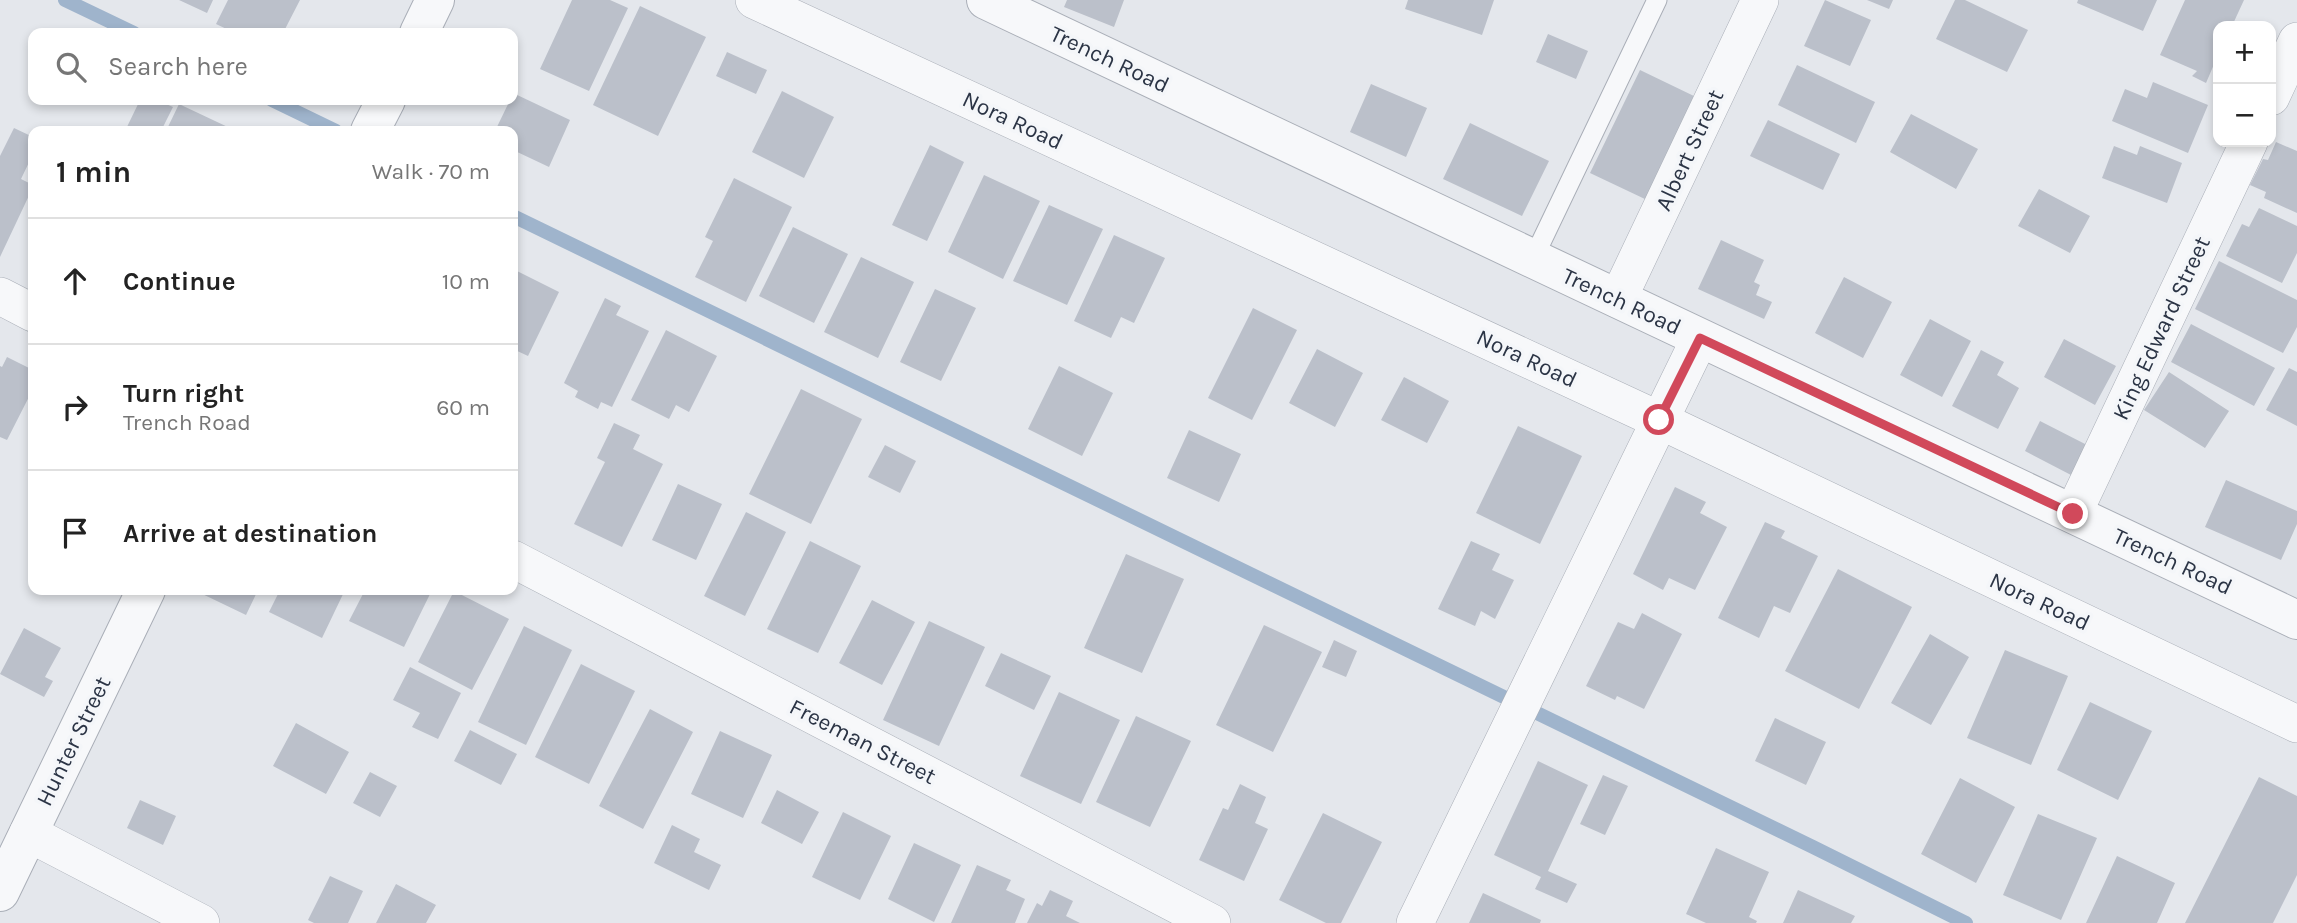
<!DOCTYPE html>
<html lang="en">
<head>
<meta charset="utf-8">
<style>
	body { margin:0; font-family:Karla,sans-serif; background:#f2f2f2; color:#222 }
	.controls { position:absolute; right:21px; top:21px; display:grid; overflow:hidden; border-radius:14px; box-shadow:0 4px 10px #0003 }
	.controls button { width:63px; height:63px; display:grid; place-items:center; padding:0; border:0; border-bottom:2px solid #e0e0e0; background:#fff; color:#222; font:35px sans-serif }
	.stop { position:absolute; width:21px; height:21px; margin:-16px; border:5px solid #d1495b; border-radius:50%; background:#fff }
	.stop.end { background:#d1495b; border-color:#fff; box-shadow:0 2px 7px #0008 }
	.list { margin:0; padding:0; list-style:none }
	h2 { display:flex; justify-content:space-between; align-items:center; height:91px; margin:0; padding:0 28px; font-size:30px }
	h2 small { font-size:23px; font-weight:400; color:#767676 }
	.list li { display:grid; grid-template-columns:46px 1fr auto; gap:21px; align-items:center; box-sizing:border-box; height:126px; padding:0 28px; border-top:2px solid #e0e0e0 }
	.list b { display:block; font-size:26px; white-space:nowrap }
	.list p { margin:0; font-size:23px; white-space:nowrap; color:#767676 }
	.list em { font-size:23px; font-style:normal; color:#767676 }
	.icon { flex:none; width:38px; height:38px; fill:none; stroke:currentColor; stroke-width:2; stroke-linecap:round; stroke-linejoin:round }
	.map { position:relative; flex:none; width:2297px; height:923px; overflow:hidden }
	.search { position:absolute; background:#fff; box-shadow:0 4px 10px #0003; left:28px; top:28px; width:490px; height:77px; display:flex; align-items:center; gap:18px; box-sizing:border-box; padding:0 24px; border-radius:14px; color:#767676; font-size:26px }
	.panel { position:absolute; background:#fff; box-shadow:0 4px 10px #0003; left:28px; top:126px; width:490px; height:469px; border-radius:14px }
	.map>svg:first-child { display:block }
</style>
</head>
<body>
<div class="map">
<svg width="2297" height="923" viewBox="0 0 2297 923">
	<rect width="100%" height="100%" fill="#e4e7ec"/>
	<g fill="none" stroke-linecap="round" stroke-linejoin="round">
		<path stroke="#9fb4cc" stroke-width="14" d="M 65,0 L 134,33
			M 272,100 L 336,131
			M 513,216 L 1813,847 L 1966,923"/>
	</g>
	<path fill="#bbc0ca" d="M 179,0 L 213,0 L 207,13 Z
		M 228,0 L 300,0 L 283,33 L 235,33 L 216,24 Z
		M 572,0 L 610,0 L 628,8 L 589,91 L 540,69 Z
		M 1067,0 L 1124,0 L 1114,27 L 1064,7 Z
		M 1408,0 L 1494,0 L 1482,35 L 1405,9 Z
		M 1825,0 L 1871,20 L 1850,66 L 1804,46 Z
		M 1867,0 L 1893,0 L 1889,9 Z
		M 1955,0 L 1965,0 L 2028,30 L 2007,72 L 1936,39 Z
		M 2078,0 L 2157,0 L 2143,31 L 2077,3 Z
		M 2185,0 L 2244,0 L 2232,26 L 2218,26 L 2218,55 L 2206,83 L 2192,76 L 2197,71 L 2160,55 Z
		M 640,6 L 706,37 L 658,136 L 593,105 Z
		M 1548,34 L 1588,51 L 1576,79 L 1536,62 Z
		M 727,52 L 767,70 L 756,94 L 716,76 Z
		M 1797,65 L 1875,102 L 1856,143 L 1778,105 Z
		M 1640,70 L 1696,97 L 1647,200 L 1590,173 Z
		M 2153,82 L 2208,105 L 2188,153 L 2112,121 L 2125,89 L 2147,98 Z
		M 1371,84 L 1427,108 L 1406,157 L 1350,132 Z
		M 782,91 L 834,117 L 804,178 L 752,152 Z
		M 513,93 L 570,120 L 549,167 L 513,150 L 513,131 L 495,131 L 510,100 L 513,100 Z
		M 140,100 L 157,100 L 173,107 L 161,131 L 125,131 Z
		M 179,104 L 232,129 L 231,131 L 166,131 Z
		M 1911,114 L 1978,149 L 1956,189 L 1890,152 Z
		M 1768,120 L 1840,154 L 1823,190 L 1750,156 Z
		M 1470,123 L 1549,161 L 1522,216 L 1443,179 Z
		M 14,128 L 33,137 L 33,154 L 21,179 L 33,185 L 33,187 L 0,257 L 0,156 Z
		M 2276,142 L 2297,151 L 2297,213 L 2264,198 L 2266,192 L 2250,185 L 2263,159 L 2268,160 Z
		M 930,145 L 964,162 L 927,241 L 892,225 Z
		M 2114,146 L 2137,155 L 2140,146 L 2182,163 L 2167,203 L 2102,178 Z
		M 984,175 L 1040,201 L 1003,279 L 948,252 Z
		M 734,178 L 792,207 L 746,302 L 695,277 L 713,241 L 705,237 Z
		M 2039,189 L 2090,216 L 2070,253 L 2018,226 Z
		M 1049,205 L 1103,229 L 1067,305 L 1013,281 Z
		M 2259,208 L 2297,226 L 2297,253 L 2282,283 L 2226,256 L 2242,224 L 2249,227 Z
		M 793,227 L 848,254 L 814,323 L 759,296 Z
		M 1114,235 L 1165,258 L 1134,323 L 1121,317 L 1111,338 L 1074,321 Z
		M 1721,240 L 1764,260 L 1754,282 L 1760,285 L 1756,295 L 1772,302 L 1764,319 L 1698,289 Z
		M 861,257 L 914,282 L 878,358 L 824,332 Z
		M 2219,261 L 2297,300 L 2297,327 L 2283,353 L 2195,309 Z
		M 517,271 L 559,292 L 528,356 L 513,349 L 513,279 Z
		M 1844,277 L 1892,302 L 1863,358 L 1815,333 Z
		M 935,289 L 976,308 L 941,381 L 900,362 Z
		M 605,298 L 621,306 L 616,315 L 649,331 L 612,407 L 601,402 L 598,409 L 575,397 L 578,391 L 564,383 Z
		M 1253,308 L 1297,330 L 1252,420 L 1208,398 Z
		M 1930,319 L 1971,341 L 1942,397 L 1900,375 Z
		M 2191,324 L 2275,368 L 2254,406 L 2171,362 Z
		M 666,330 L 717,356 L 689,412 L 676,405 L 669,419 L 631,400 Z
		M 2064,339 L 2116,366 L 2095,405 L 2044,377 Z
		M 1317,349 L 1363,373 L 1335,427 L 1289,403 Z
		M 1981,350 L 2004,362 L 1997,375 L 2019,388 L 1998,429 L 1952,406 Z
		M 7,357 L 33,370 L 33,389 L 7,440 L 0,437 L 0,366 L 2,367 Z
		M 1059,366 L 1113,393 L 1082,456 L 1028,429 Z
		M 2289,368 L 2297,372 L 2297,426 L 2266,410 Z
		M 2169,372 L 2229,411 L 2205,448 L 2144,410 Z
		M 1404,377 L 1449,401 L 1427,443 L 1381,420 Z
		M 801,389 L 862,419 L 811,524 L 749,494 Z
		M 2040,421 L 2087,445 L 2071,475 L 2025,451 Z
		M 614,423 L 640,435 L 633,449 L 663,464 L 622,547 L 574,524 L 605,462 L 597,458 Z
		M 1518,426 L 1582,456 L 1540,544 L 1476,513 Z
		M 1189,430 L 1241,454 L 1219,502 L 1167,478 Z
		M 885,445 L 916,461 L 900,493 L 868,477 Z
		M 2226,480 L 2297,511 L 2297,524 L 2281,560 L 2205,527 Z
		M 678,484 L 722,504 L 696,560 L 652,540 Z
		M 1675,487 L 1706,502 L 1700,513 L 1727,527 L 1695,590 L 1669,578 L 1663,590 L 1633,574 Z
		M 746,512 L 786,532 L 745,616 L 704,596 Z
		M 1765,522 L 1785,531 L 1781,538 L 1818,556 L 1790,613 L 1774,606 L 1759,638 L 1718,618 Z
		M 810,541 L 861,566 L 818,653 L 767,629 Z
		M 1471,541 L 1500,554 L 1492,570 L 1514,580 L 1495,619 L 1481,611 L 1475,626 L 1438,609 Z
		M 1126,554 L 1184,579 L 1142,673 L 1084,648 Z
		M 1838,569 L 1912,607 L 1859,709 L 1785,671 Z
		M 194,590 L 258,590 L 246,615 Z
		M 280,590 L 345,590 L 322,638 L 269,612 Z
		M 365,590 L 432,590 L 404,647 L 349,621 Z
		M 454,591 L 509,619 L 472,690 L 418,662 Z
		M 872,600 L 915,622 L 882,685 L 839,663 Z
		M 1642,613 L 1682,634 L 1644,709 L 1617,696 L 1615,700 L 1586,686 L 1618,622 L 1634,629 Z
		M 929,621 L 985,647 L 939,746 L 883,720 Z
		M 1264,625 L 1322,652 L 1273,752 L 1216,725 Z
		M 524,626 L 572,650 L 526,745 L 478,722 Z
		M 24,628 L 61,648 L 45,677 L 53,681 L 44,697 L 0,674 Z
		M 1930,634 L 1969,657 L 1931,725 L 1891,703 Z
		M 1334,640 L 1357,651 L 1346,677 L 1322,667 Z
		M 2005,650 L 2068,676 L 2031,765 L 1967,738 Z
		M 1001,653 L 1051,676 L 1034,710 L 985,686 Z
		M 581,664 L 635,691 L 589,784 L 535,757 Z
		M 410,667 L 461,693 L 438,739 L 412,727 L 420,713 L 393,700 Z
		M 1059,692 L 1120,720 L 1081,804 L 1020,776 Z
		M 2090,702 L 2152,731 L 2118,800 L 2057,770 Z
		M 650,709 L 693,732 L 643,829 L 599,806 Z
		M 1136,716 L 1191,741 L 1150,827 L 1096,802 Z
		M 1775,718 L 1826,742 L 1806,785 L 1755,761 Z
		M 296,723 L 349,752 L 326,794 L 273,766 Z
		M 470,730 L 517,754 L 501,785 L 454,761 Z
		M 720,731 L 772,755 L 743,818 L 691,794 Z
		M 1538,761 L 1588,785 L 1548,871 L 1577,884 L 1567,903 L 1535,889 L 1541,877 L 1494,855 Z
		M 370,772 L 397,786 L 380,817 L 353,803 Z
		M 1603,775 L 1628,786 L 1605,835 L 1580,824 Z
		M 2259,777 L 2297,796 L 2297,875 L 2273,923 L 2185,923 Z
		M 1960,778 L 2015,807 L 1976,883 L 1921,854 Z
		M 1240,784 L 1266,797 L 1255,823 L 1268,829 L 1244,881 L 1199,860 L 1223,808 L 1228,810 Z
		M 777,790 L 819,812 L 802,844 L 761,823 Z
		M 140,800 L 176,816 L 163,845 L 127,828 Z
		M 843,812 L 891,836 L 860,900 L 812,877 Z
		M 1323,813 L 1382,842 L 1341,923 L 1326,923 L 1279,900 Z
		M 2038,814 L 2097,838 L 2061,920 L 2003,895 Z
		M 672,825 L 700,839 L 694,852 L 721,865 L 709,890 L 654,863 Z
		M 914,843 L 961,865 L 934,922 L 888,899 Z
		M 1716,848 L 1769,872 L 1749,917 L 1757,921 L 1756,923 L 1706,923 L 1686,914 Z
		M 2117,856 L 2175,883 L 2157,923 L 2086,923 Z
		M 977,865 L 1011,880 L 1006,890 L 1025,899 L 1015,923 L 951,923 Z
		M 330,876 L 363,891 L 348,923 L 314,923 L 308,920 Z
		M 396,884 L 436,905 L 426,923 L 376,923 Z
		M 1050,890 L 1073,901 L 1066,916 L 1080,923 L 1027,923 L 1037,903 L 1042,906 Z
		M 1798,890 L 1855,916 L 1851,923 L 1783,923 Z
		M 1483,893 L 1541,920 L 1540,923 L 1469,923 Z"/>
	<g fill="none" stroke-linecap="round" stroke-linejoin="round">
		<g stroke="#a9aeb7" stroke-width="21">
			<path id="service" d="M 1533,259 L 1657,0"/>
		</g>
		<g stroke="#a9aeb7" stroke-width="38">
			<path id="minor" d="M 754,0 L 1659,420 L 2297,724
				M 2271,97 L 2297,41
				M 0,296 L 33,313
				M 1618,299 L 1760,0
				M 2073,514 L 2249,142
				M 513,559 L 1212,923
				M 28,833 L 201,923
				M 1415,923 L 1700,338"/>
		</g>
		<g stroke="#a9aeb7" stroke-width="40">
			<path id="tertiary" d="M 986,0 L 2297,620
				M 419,33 L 435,0
				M 370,131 L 386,100
				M 0,892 L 146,590"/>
		</g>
		<use href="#service" stroke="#f7f8fa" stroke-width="19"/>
		<use href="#minor" stroke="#f7f8fa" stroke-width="37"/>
		<use href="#tertiary" stroke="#f7f8fa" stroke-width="38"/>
	</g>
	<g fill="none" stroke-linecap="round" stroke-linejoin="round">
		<path stroke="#d1495b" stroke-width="9" d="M 1659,420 L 1700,338 L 2073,514"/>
	</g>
	<g text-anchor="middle" stroke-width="7" stroke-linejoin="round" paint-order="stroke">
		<g font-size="23" fill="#2b3445" stroke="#f4f6f9">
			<text transform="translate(1110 59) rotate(25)" y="8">Trench Road</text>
			<text transform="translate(1013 120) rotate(25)" y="8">Nora Road</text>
			<text transform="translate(1689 150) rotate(-65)" y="8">Albert Street</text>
			<text transform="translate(1622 301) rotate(25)" y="8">Trench Road</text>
			<text transform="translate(2161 328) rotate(-65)" y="8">King Edward Street</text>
			<text transform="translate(1527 358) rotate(25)" y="8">Nora Road</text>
			<text transform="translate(2173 561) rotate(25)" y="8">Trench Road</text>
			<text transform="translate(2040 601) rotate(25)" y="8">Nora Road</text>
			<text transform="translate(73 741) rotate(-64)" y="8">Hunter Street</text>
			<text transform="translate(863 741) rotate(27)" y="8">Freeman Street</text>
		</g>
	</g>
</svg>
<div class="controls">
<button>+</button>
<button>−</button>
</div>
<div class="stop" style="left:1659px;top:420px"></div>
<div class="stop end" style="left:2073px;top:514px"></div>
<div class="search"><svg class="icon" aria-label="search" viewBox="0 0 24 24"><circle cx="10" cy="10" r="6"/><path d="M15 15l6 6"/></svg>Search here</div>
<section class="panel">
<h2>1 min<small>Walk · 70 m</small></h2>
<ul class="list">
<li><svg class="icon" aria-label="ahead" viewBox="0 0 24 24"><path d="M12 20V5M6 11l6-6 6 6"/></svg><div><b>Continue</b></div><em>10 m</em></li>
<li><svg class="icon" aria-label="right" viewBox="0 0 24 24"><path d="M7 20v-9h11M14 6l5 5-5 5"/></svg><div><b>Turn right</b><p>Trench Road</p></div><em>60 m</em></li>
<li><svg class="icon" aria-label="arrive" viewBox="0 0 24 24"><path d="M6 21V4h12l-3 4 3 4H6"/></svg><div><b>Arrive at destination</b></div></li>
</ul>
</section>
</div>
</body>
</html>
